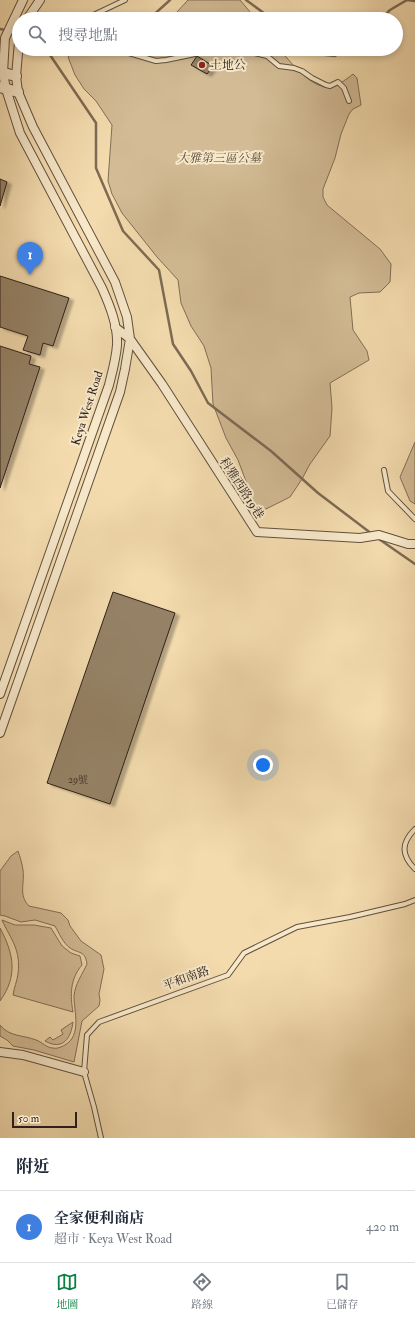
<!DOCTYPE html>
<html lang="zh-TW">
<head>
<meta charset="utf-8">
<style>
	body { margin:0; font-family:"IM FELL Double Pica","Noto Serif TC",serif; background:#f6f6f7; color:#1f2937 }
	.scale { position:absolute; left:12px; bottom:10px; width:65px; box-sizing:border-box; padding-left:4px; border:2px solid #302119; border-top:0; font-size:11px; line-height:14px; white-space:nowrap; color:#302119; -webkit-text-stroke:3px #f7e8ca; paint-order:stroke }
	.you { position:absolute; left:263px; top:765px; width:14px; height:14px; margin:-10px; border:3px solid #fff; border-radius:50%; background:#1a73e8; box-shadow:0 0 0 6px #1a73e833 }
	.badge { display:grid; place-items:center; width:26px; height:26px; border-radius:50%; background:#0b8043; color:#fff; font-size:13px; font-weight:700 }
	.pin { position:absolute; translate:-50% -33px; filter:drop-shadow(0 1px 2px #0008) }
	.pin::after { content:''; position:absolute; top:21px; width:14px; height:12px; background:inherit; clip-path:polygon(0 0,100% 0,50% 100%) }
	.list { margin:0; padding:0; list-style:none }
	h2 { display:flex; justify-content:space-between; align-items:center; height:52px; margin:0; padding:0 16px; font-size:17px }
	h2 small { font-size:13px; font-weight:400; color:#747a83 }
	.list li { display:grid; grid-template-columns:26px 1fr auto; gap:12px; align-items:center; box-sizing:border-box; height:72px; padding:0 16px; border-top:1px solid #e0e1e3 }
	.list b { display:block; font-size:15px; white-space:nowrap }
	.list p { margin:0; font-size:13px; white-space:nowrap; color:#747a83 }
	.list em { font-size:13px; font-style:normal; color:#747a83 }
	.icon { flex:none; width:22px; height:22px; fill:none; stroke:currentColor; stroke-width:2; stroke-linecap:round; stroke-linejoin:round }
	.map { position:relative; flex:none; width:415px; height:1138px; overflow:hidden }
	.search { position:absolute; background:#fff; box-shadow:0 2px 6px #0003; left:12px; right:12px; top:12px; height:44px; display:flex; align-items:center; gap:10px; box-sizing:border-box; padding:0 14px; border-radius:22px; color:#747a83; font-size:15px }
	.sheet { height:124px; background:#fff }
	nav { display:flex; justify-content:space-around; align-items:center; box-sizing:border-box; height:56px; border-top:1px solid #e0e1e3; background:#fff; font-size:11px; color:#747a83 }
	nav a { display:grid; justify-items:center; gap:2px }
	nav .on { color:#0b8043 }
	.map>svg:first-child { display:block }
</style>
</head>
<body>
<div class="map">
<svg width="415" height="1138" viewBox="0 0 415 1138">
	<defs>
		<filter id="shadow"><feDropShadow dx="4.5" dy="2.5" stdDeviation="1" flood-color="#0004"/></filter>
	</defs>
	<rect width="100%" height="100%" fill="#f3dbae"/>
	<filter id="stains"><feTurbulence type="fractalNoise" baseFrequency=".005" numOctaves="4"/><feColorMatrix values="0 0 0 0 .2 0 0 0 0 .09 0 0 0 0 .02 0 0 0 .5 -.17"/></filter>
	<radialGradient id="worn" r=".72"><stop offset=".6" stop-color="#630" stop-opacity="0"/><stop offset="1" stop-color="#630" stop-opacity=".3"/></radialGradient>
	<path fill="#d2bb95" stroke="#816e57" d="M 188,0 L 240,0 L 256,19 L 166,19 L 176,13 Z
		M 87,49 L 279,49 C 291,62 306,83 325,87 C 334,88 346,80 353,74 L 357,78 L 361,105 L 353,109 L 349,114 L 341,134 L 335,158 L 323,189 L 323,197 L 327,205 L 380,249 L 391,264 L 390,282 L 380,292 L 359,293 L 350,297 L 353,330 L 367,351 L 369,360 L 330,383 L 332,408 L 330,436 L 310,464 L 302,479 L 290,497 L 258,513 L 248,506 L 247,484 L 238,460 L 226,438 L 213,404 L 211,368 L 204,346 L 191,326 L 181,303 L 178,280 L 157,257 L 122,213 L 112,194 L 108,181 L 112,125 L 96,101 L 84,89 L 75,75 L 68,57 L 74,51 Z
		M 415,442 L 415,504 L 410,501 L 400,477 Z
		M 18,851 C 20,857 22,863 23,870 C 25,883 18,895 29,906 L 61,913 L 68,920 L 70,926 L 81,941 L 101,955 L 104,969 L 99,994 L 100,1000 L 99,1006 L 82,1021 L 74,1062 L 34,1050 L 13,1046 L 7,1040 L 0,1036 L 0,1025 C 9,1037 24,1035 36,1040 C 42,1042 47,1048 53,1048 C 57,1049 61,1047 65,1045 C 82,1035 74,1012 74,996 C 75,984 82,975 87,964 C 85,950 79,954 70,948 C 63,943 59,933 55,926 L 35,920 L 21,922 L 5,916 L 0,915 L 0,871 L 11,856 Z
		M 2,920 L 15,925 L 34,925 L 51,928 L 62,946 L 71,953 L 80,956 L 82,965 C 70,979 70,995 73,1012 L 13,995 C 14,988 17,981 18,974 C 21,949 11,940 2,920 Z
		M 0,928 C 14,954 18,976 0,1001 Z
		M 73,1022 C 71,1038 63,1051 45,1041 L 50,1037 L 53,1040 L 63,1034 L 61,1030 Z"/>
	<g fill="none" stroke-linecap="round" stroke-linejoin="round">
		<path stroke="#7d6b54" stroke-width="2.5" d="M 246,0 L 272,19
			M 407,0 L 415,1
			M 149,19 L 170,0
			M 381,19 L 390,10 L 407,0
			M 0,29 L 19,33
			M 46,49 L 96,123 L 96,168 L 123,231 L 159,270 L 173,344 L 191,371 L 208,403 L 271,451 L 318,493 L 372,534
			M 296,49 L 298,52 L 335,56 L 344,49
			M 376,537 L 415,564"/>
	</g>
	<path fill="#958266" stroke="#302119" filter="url(#shadow)" d="M 197,56 L 213,66 L 207,74 L 191,65 Z
		M 0,179 L 7,182 L 0,206 Z
		M 0,276 L 69,298 L 53,346 L 43,343 L 40,355 L 23,350 L 28,336 L 0,327 Z
		M 0,346 L 31,356 L 29,364 L 40,367 L 0,488 Z
		M 113,592 L 175,613 L 110,804 L 47,783 Z"/>
	<g fill="none" stroke-linecap="round" stroke-linejoin="round">
		<g stroke="#61503e" stroke-width="6">
			<path id="service" d="M 85,19 L 125,0
				M 93,49 L 122,51 L 156,61 L 166,60 L 195,54 L 206,49
				M 237,49 L 267,56 L 279,66 L 294,68 L 302,71 L 312,78 L 326,85 L 330,86 L 338,82 L 344,88 L 349,101
				M 384,470 L 388,491 L 415,519
				M 415,829 C 401,843 401,855 415,869
				M 101,1138 L 94,1107 L 84,1072 L 87,1035 L 99,1022 L 228,975 L 244,953 L 297,927 L 350,917 L 405,904 L 415,900"/>
		</g>
		<g stroke="#61503e" stroke-width="10">
			<path id="minor" d="M 27,19 L 40,0
				M 115,327 L 130,339 L 162,384 L 257,532 L 360,538 L 379,535 L 408,544 L 415,544
				M 0,694 L 109,385 C 112,373 116,359 117,345 C 118,326 110,306 102,288 L 20,133 L 6,89 L 3,73 L 5,38 L 23,0
				M 0,733 L 120,392 L 125,369 L 130,339 L 127,317 L 115,282 L 33,127 L 18,92 L 16,76 L 19,42
				M 0,1052 L 23,1055 L 84,1072"/>
		</g>
		<g stroke="#61503e" stroke-width="12">
			<path id="tertiary" d="M 0,72 L 16,76
				M 0,87 L 18,92"/>
		</g>
		<use href="#service" stroke="#f7e8ca" stroke-width="4"/>
		<use href="#minor" stroke="#f7e8ca" stroke-width="8"/>
		<use href="#tertiary" stroke="#f7e8ca" stroke-width="10"/>
	</g>
	<circle fill="#8f2418" stroke="#f7e8ca" stroke-width="1.5" cx="202" cy="65" r="4"/>
	<g text-anchor="middle" stroke-width="4" stroke-linejoin="round" paint-order="stroke">
		<g font-size="10" fill="#49392c">
			<text x="78" y="783">29號</text>
		</g>
		<g font-size="12" fill="#302119" stroke="#f7e8ca" text-anchor="start">
			<text x="210" y="69">土地公</text>
		</g>
		<g font-size="12" font-style="italic" fill="#584838" stroke="#f7e8ca">
			<text x="219" y="162">大雅第三區公墓</text>
		</g>
		<g font-size="12" fill="#302119" stroke="#f7e8ca">
			<text transform="translate(87 408) rotate(-72)" y="4">Keya West Road</text>
			<text transform="translate(242 488) rotate(57)" y="4">科雅西路19巷</text>
			<text transform="translate(186 978) rotate(-20)" y="4">平和南路</text>
		</g>
	</g>
	<rect width="100%" height="100%" filter="url(#stains)"/>
	<rect width="100%" height="100%" fill="url(#worn)"/>
</svg>
<div class="scale">50 m</div>
<div class="you"></div>
<div class="pin badge" style="left:30px;top:275px;background:#3f7fe0">1</div>
<div class="search"><svg class="icon" aria-label="search" viewBox="0 0 24 24"><circle cx="10" cy="10" r="6"/><path d="M15 15l6 6"/></svg>搜尋地點</div>
</div>
<section class="sheet">
<h2>附近<small></small></h2>
<ul class="list">
<li><span class="badge" style="background:#3f7fe0">1</span><div><b>全家便利商店</b><p>超市 · Keya West Road</p></div><em>420 m</em></li>
</ul>
</section>
<nav>
<a class="on"><svg class="icon" aria-label="map" viewBox="0 0 24 24"><path d="M3 6l6-2 6 2 6-2v14l-6 2-6-2-6 2zM9 4v14M15 6v14"/></svg>地圖</a>
<a><svg class="icon" aria-label="directions" viewBox="0 0 24 24"><path d="M12 3l9 9-9 9-9-9zM9 14v-3h6M13 9l2 2-2 2"/></svg>路線</a>
<a><svg class="icon" aria-label="saved" viewBox="0 0 24 24"><path d="M7 4h10v16l-5-4-5 4z"/></svg>已儲存</a>
</nav>
</body>
</html>
